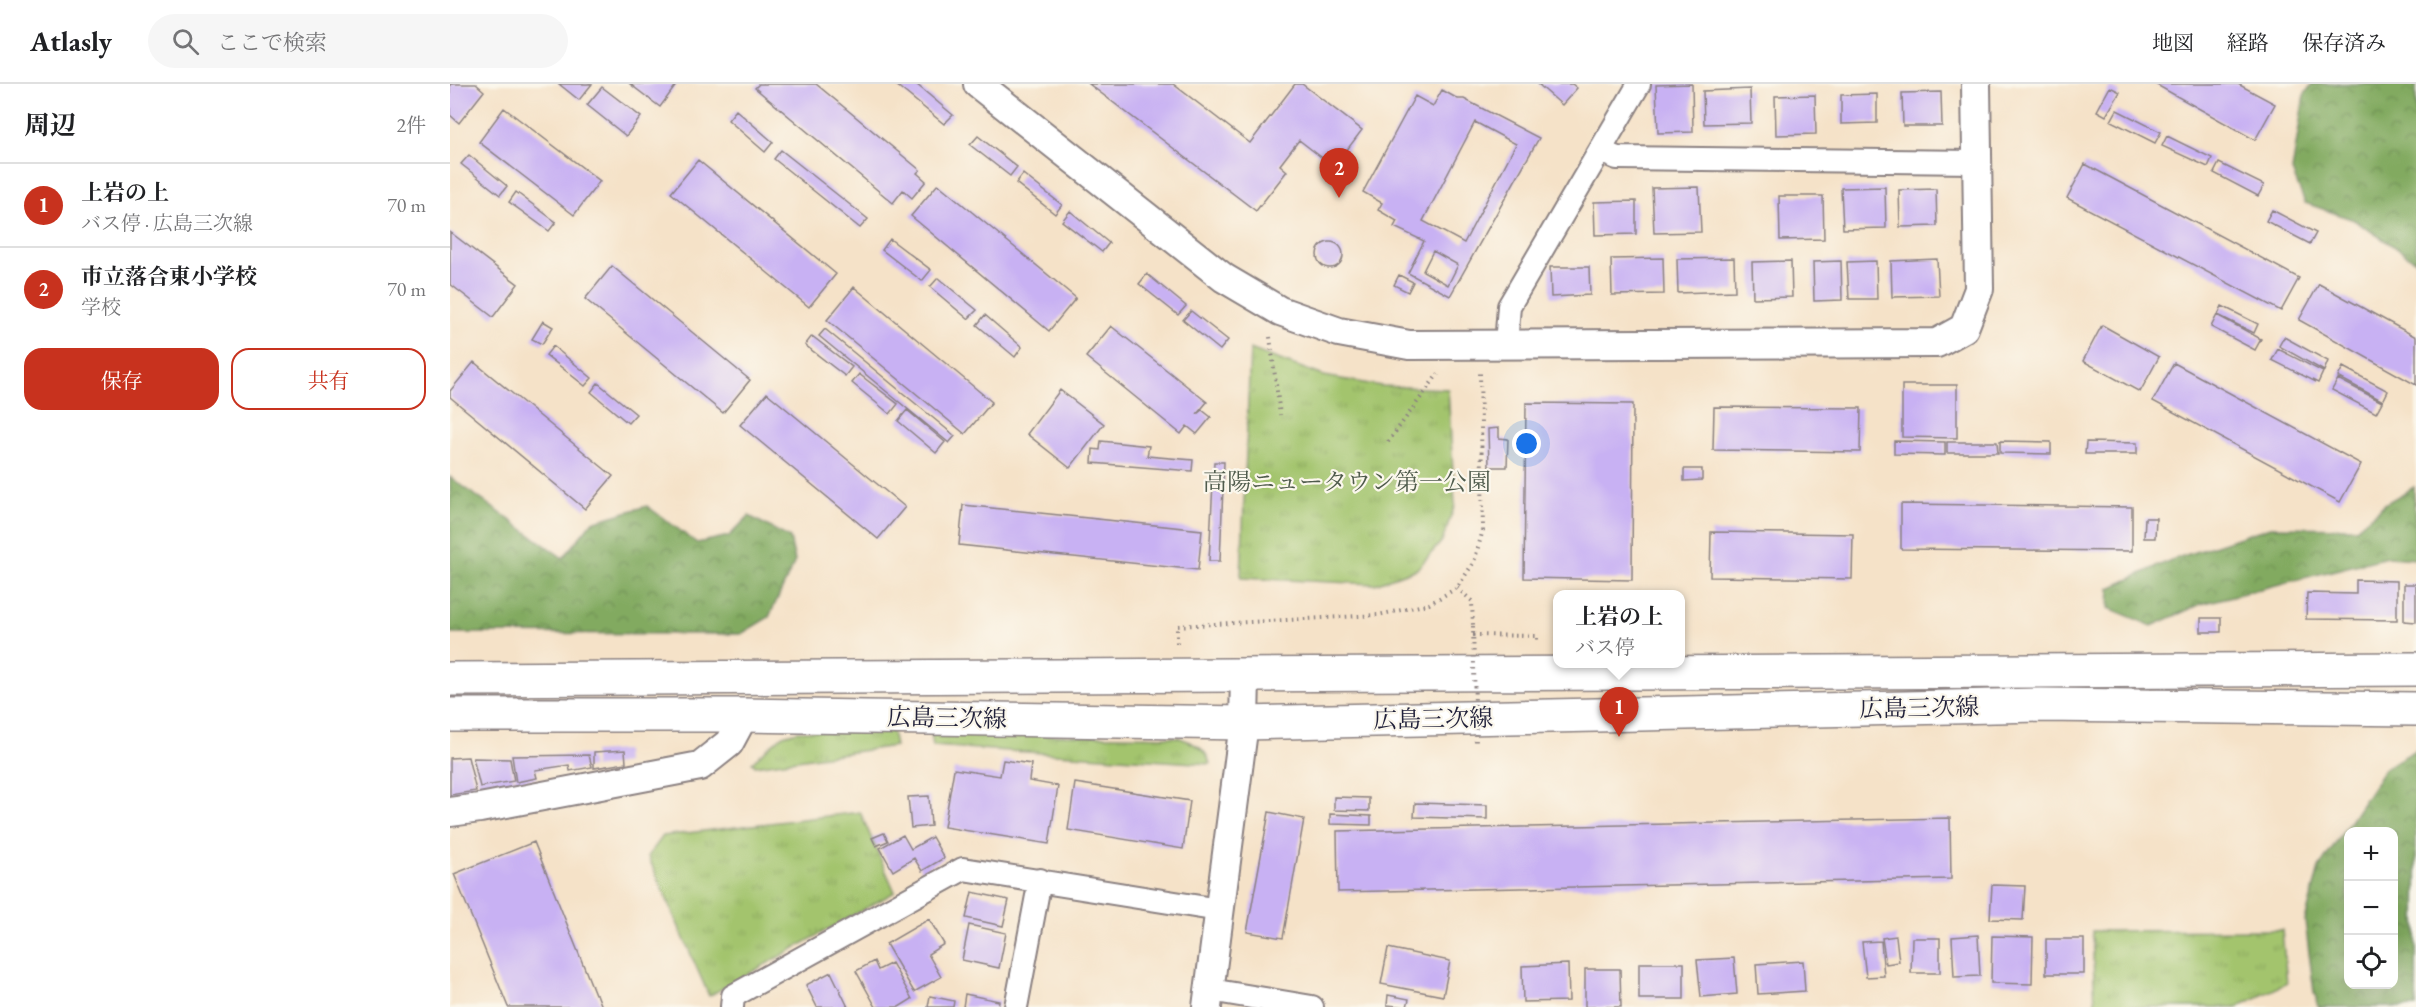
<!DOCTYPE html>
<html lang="ja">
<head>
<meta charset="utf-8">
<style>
	body { margin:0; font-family:"EB Garamond","Noto Serif JP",serif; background:#f6f6f6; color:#202124 }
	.controls { position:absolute; right:18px; bottom:18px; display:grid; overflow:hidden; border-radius:12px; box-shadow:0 6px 24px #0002 }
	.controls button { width:54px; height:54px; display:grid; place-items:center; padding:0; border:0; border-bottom:2px solid #e0e0e0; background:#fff; color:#202124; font:30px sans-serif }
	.you { position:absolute; left:1077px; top:360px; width:21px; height:21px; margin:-15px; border:4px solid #fff; border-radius:50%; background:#1a73e8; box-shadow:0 0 0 9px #1a73e833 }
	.badge { display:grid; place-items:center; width:39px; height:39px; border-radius:50%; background:#c8321e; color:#fff; font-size:20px; font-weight:700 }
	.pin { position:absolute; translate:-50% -50px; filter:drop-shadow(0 2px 3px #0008) }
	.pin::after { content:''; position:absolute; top:32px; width:21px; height:18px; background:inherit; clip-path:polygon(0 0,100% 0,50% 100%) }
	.popup { position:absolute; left:1103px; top:506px; width:132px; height:78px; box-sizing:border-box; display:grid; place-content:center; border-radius:12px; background:#fff; filter:drop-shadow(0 2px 4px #0005); font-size:20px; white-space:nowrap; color:#757577 }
	.popup b { font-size:22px; color:#202124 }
	.popup::after { content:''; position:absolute; left:50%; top:100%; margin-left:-12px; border:12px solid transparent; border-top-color:#fff }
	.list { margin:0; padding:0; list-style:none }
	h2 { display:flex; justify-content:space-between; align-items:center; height:78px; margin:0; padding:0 24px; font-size:26px }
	h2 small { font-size:20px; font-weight:400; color:#757577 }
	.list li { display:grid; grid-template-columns:39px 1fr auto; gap:18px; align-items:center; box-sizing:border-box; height:84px; padding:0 24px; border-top:2px solid #e0e0e0 }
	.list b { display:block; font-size:22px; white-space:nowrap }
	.list p { margin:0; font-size:20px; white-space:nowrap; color:#757577 }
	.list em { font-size:20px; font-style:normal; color:#757577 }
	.actions { display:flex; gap:12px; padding:18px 24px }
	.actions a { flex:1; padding:14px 0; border:2px solid #c8321e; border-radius:18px; text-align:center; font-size:21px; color:#c8321e }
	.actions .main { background:#c8321e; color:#fff }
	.icon { flex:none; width:33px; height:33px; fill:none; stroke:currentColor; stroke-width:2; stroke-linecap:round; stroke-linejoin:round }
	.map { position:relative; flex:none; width:1966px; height:923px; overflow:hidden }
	header { display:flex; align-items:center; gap:36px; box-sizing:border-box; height:84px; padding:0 30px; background:#fff; border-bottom:2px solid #e0e0e0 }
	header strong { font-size:28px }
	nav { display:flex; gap:33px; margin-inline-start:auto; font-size:21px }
	.search { width:420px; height:54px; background:#f6f6f6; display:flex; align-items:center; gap:15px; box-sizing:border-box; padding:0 21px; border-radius:33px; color:#757577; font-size:22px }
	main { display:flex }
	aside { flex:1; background:#fff }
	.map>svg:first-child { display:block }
</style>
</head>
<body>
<header>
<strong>Atlasly</strong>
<div class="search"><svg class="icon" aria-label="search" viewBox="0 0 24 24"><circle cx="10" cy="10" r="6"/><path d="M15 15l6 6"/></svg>ここで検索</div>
<nav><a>地図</a><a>経路</a><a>保存済み</a></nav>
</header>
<main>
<aside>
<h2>周辺<small>2件</small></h2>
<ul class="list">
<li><span class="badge">1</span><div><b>上岩の上</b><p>バス停 · 広島三次線</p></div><em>70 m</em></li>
<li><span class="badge">2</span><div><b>市立落合東小学校</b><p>学校</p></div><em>70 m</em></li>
</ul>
<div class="actions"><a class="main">保存</a><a>共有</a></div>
</aside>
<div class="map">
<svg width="1966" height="923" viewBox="0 0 1966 923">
	<defs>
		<pattern id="grass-tufts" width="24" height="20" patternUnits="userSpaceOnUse" patternTransform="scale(1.5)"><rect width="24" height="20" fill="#a3c46d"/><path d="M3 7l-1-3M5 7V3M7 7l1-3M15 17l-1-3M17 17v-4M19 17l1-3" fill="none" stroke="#8ca85f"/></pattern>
		<pattern id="forest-crowns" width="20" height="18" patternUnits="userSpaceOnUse" patternTransform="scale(1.5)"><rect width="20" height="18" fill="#82aa60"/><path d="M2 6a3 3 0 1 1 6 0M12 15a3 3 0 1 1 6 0" fill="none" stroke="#6a8a50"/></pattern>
	</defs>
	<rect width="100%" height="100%" fill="#fbf7ec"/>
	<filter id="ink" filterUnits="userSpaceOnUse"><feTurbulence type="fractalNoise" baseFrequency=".0167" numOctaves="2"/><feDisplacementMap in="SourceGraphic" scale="12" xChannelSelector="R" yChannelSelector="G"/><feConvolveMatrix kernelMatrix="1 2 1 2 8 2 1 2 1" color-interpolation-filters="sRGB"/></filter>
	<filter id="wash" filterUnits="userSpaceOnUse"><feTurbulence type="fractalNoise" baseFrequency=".008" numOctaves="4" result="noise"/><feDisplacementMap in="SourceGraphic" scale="24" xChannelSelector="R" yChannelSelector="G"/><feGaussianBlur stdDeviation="1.35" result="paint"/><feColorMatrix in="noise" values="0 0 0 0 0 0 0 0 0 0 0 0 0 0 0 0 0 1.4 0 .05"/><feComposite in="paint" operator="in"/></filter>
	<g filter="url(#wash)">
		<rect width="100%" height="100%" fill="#f5e2c8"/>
		<path fill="url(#grass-tufts)" stroke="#627354" stroke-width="1.5" d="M 800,265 L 874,292 L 931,302 L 998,305 L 1005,421 L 992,457 L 967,485 L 925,500 L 791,494 Z
			M 348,647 L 442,647 L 445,662 L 305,682 L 302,678 L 333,651 Z
			M 481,649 L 728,653 C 743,659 756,663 760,680 L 483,662 Z
			M 410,728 L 445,808 L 259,912 L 198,772 L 213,752 Z
			M 1832,846 L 1837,899 L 1787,923 L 1650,923 L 1645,921 L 1642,847 Z"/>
		<path fill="url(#forest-crowns)" stroke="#52664e" stroke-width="1.5" fill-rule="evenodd" d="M 1862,0 L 1966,0 L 1966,177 L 1904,136 L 1855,119 L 1842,87 L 1854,11 Z
			M 0,393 L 113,474 L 142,438 L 197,422 L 247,459 L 279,452 L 299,432 L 340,454 L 345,477 L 319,533 L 291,550 L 0,549 Z
			M 1964,403 L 1966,475 L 1937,473 L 1751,520 L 1702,542 L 1659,524 L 1660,504 L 1721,476 L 1820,443 L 1906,444 L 1936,419 Z
			M 1966,666 L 1966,923 L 1869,923 L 1864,908 L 1855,837 L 1869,784 L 1936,683 ZM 1898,748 L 1944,748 L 1944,900 L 1898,900 Z"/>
		<g id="blocks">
			<path fill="#c8b1f3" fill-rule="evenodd" d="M 0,0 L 26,0 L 34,7 L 9,39 L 0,31 Z
				M 109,0 L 142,0 L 129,16 Z
				M 180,0 L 227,0 L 210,23 Z
				M 309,0 L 366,0 L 470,86 L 467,89 L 476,97 L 462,114 L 453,106 L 443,119 L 305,4 Z
				M 445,0 L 466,0 L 503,31 L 494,40 Z
				M 639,0 L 723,0 L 800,59 L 845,0 L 852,0 L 912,46 L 884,83 L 849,56 L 830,81 L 837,87 L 806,127 Z
				M 1088,0 L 1122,0 L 1127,4 L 1112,21 Z
				M 1242,0 L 1243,48 L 1208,49 L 1206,1 Z
				M 1705,0 L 1788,0 L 1825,20 L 1805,56 Z
				M 152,3 L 191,33 L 176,52 L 137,21 Z
				M 1660,3 L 1670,8 L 1656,32 L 1647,27 Z
				M 1300,5 L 1301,39 L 1254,40 L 1253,7 Z
				M 992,6 L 1008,15 L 1014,15 L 1089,54 L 1000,212 L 958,189 L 974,157 L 944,143 L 947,137 L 928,126 L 932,119 L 913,108 L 965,12 L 983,22 ZM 1025,38 L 1066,60 L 1014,159 L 973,137 ZM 983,167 L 1008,181 L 998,201 L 973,187 Z
				M 1491,8 L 1492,42 L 1453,42 L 1452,9 Z
				M 1427,10 L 1427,39 L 1391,40 L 1391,11 Z
				M 1365,11 L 1366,50 L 1326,51 L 1325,12 Z
				M 54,24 L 150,97 L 124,131 L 29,58 Z
				M 286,26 L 323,58 L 315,68 L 278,36 Z
				M 1667,26 L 1711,48 L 1705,59 L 1661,37 Z
				M 528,52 L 567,83 L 560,92 L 520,61 Z
				M 1717,52 L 1762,74 L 1758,83 L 1712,62 Z
				M 331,66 L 418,135 L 410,144 L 324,75 Z
				M 19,71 L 57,102 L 50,111 L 11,80 Z
				M 248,76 L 386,190 L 359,223 L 221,109 Z
				M 1769,79 L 1814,101 L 1808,112 L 1764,89 Z
				M 1635,80 L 1849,194 L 1831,227 L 1617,114 Z
				M 573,90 L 612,121 L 605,130 L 566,99 Z
				M 488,100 L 626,214 L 599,247 L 461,132 Z
				M 1249,103 L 1251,148 L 1204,149 L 1202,104 Z
				M 1435,103 L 1436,144 L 1393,145 L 1391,104 Z
				M 1486,105 L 1487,142 L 1450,143 L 1449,106 Z
				M 66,108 L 106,138 L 99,147 L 59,118 Z
				M 1329,112 L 1373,112 L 1374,155 L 1330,156 Z
				M 1186,117 L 1186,150 L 1145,151 L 1144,118 Z
				M 1822,126 L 1866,149 L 1860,160 L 1816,137 Z
				M 620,127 L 659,159 L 652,168 L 612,137 Z
				M 0,148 L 68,200 L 43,233 L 0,200 Z
				M 440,155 L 481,186 L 472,197 L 432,166 Z
				M867 171a13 13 0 1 1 26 0a13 13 0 1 1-26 0Z
				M 1213,174 L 1214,210 L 1162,211 L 1161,175 Z
				M 1284,174 L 1285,207 L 1228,209 L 1227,175 Z
				M 1487,175 L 1489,212 L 1442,213 L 1441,177 Z
				M 1341,177 L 1342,213 L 1303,214 L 1302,178 Z
				M 1391,177 L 1392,216 L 1364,217 L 1363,178 Z
				M 1426,177 L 1427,215 L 1399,215 L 1397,178 Z
				M 162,182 L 300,296 L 273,329 L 135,215 Z
				M 1100,183 L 1139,183 L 1140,211 L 1101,213 Z
				M 697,190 L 736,222 L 728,231 L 689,200 Z
				M 949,191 L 963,198 L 958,208 L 944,201 Z
				M 488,194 L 527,226 L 518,235 L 480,203 Z
				M 1869,200 L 1966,253 L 1966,301 L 1849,236 Z
				M 404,203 L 542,318 L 515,350 L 377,236 Z
				M 1772,222 L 1808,240 L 1804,249 L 1768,231 Z
				M 741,227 L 778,256 L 770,266 L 733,236 Z
				M 535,231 L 572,263 L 565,273 L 527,241 Z
				M 1767,231 L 1811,255 L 1805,266 L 1761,243 Z
				M 93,237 L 103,243 L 92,260 L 82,255 Z
				M 1652,241 L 1709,273 L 1690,308 L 1633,277 Z
				M 661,242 L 757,318 L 747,330 L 752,326 L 761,333 L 747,350 L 737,342 L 731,350 L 636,273 Z
				M 375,245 L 505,352 L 499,359 L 369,252 Z
				M 362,252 L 402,283 L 395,292 L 355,261 Z
				M 1834,253 L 1878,277 L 1874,287 L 1829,262 Z
				M 103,262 L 142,294 L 135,302 L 96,271 Z
				M 1828,265 L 1873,288 L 1868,299 L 1822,276 Z
				M 24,278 L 163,392 L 135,425 L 0,313 L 0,307 Z
				M 1724,279 L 1911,380 L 1890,418 L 1703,317 Z
				M 1893,283 L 1938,307 L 1933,317 L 1888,293 Z
				M 409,290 L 448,320 L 440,330 L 402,299 Z
				M 1888,295 L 1932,318 L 1926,329 L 1882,306 Z
				M 148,299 L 186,330 L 178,339 L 141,308 Z
				M 1452,301 L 1507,301 L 1507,354 L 1452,353 Z
				M 610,306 L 654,340 L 620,384 L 577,350 Z
				M 317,309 L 455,423 L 428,455 L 290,341 Z
				M 1076,319 L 1183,320 L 1182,496 L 1074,494 Z
				M 1264,323 L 1411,324 L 1410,368 L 1263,366 Z
				M 457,326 L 495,358 L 486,369 L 448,337 Z
				M 1049,344 L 1049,354 L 1058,355 L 1057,383 L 1039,383 L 1038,345 Z
				M 651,357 L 699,362 L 697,372 L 743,376 L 742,387 L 642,379 L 643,365 L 650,366 Z
				M 1444,357 L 1495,358 L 1495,371 L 1444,370 Z
				M 1550,357 L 1601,358 L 1601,370 L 1550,369 Z
				M 1497,358 L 1547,358 L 1548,369 L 1497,369 Z
				M 1636,358 L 1687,359 L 1687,370 L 1635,370 Z
				M 764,378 L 774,378 L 770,477 L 759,477 Z
				M 1234,385 L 1252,385 L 1252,396 L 1234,397 Z
				M 1451,420 L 1682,423 L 1682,467 L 1451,465 Z
				M 513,421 L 752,446 L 748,486 L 509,461 Z
				M 1695,434 L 1706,434 L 1705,454 L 1694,454 Z
				M 1261,448 L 1403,450 L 1402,495 L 1260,493 Z
				M 1906,496 L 1947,497 L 1947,536 L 1856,535 L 1857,509 L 1906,510 Z
				M 1954,500 L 1966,500 L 1966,538 L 1954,537 Z
				M 1751,534 L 1771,534 L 1771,548 L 1751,548 Z
				M 175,666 L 176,679 L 144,684 L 144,668 Z
				M 139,671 L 142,683 L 120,687 L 119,681 L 85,686 L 87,694 L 66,698 L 62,672 Z
				M 18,673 L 26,707 L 0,711 L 0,674 Z
				M 23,674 L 60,675 L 64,697 L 30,703 Z
				M 553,676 L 581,680 L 579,697 L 608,702 L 599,760 L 494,743 L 504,685 L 550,692 Z
				M 625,699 L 740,717 L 733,765 L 618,746 Z
				M 479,712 L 481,742 L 461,744 L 458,713 Z
				M 884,713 L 919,714 L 919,727 L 884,726 Z
				M 965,719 L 1037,721 L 1037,735 L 964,733 Z
				M 819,728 L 854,735 L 833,854 L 797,848 Z
				M 880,730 L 921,732 L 921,741 L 880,740 Z
				M 1500,734 L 1501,795 L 888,808 L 887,747 Z
				M 434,749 L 438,757 L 426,762 L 422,754 Z
				M 453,751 L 461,765 L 482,753 L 494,774 L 472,787 L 464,774 L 443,787 L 430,764 Z
				M 84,758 L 145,910 L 147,910 L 152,923 L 58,923 L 4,790 Z
				M 1542,801 L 1575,802 L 1573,836 L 1540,835 Z
				M 522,808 L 559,816 L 553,842 L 516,834 Z
				M 479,835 L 494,860 L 478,870 L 491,893 L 464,908 L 436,860 Z
				M 519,841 L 556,849 L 549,884 L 512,876 Z
				M 1528,851 L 1530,892 L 1504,893 L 1502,853 Z
				M 1446,852 L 1449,878 L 1436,880 L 1432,854 Z
				M 1542,852 L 1583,853 L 1582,900 L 1541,899 Z
				M 1462,854 L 1490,854 L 1490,889 L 1461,889 Z
				M 1596,855 L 1634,855 L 1634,890 L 1596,890 Z
				M 1431,857 L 1434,892 L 1416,893 L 1412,858 Z
				M 938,864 L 1000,877 L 993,912 L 931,900 Z
				M 1284,874 L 1287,910 L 1251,913 L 1247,876 Z
				M 424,877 L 428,886 L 442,879 L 462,915 L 449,923 L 426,923 L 406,887 Z
				M 1353,877 L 1355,907 L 1308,910 L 1306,880 Z
				M 1189,879 L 1234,879 L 1234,915 L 1189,915 Z
				M 1118,880 L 1119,917 L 1073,918 L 1072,882 Z
				M 1135,885 L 1170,885 L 1171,923 L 1135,923 Z
				M 381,888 L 398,923 L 367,923 L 356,901 Z
				M 515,910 L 549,917 L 548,923 L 513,923 Z
				M 938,911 L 959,915 L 957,923 L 937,921 Z
				M 480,912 L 504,917 L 503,923 L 478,923 Z"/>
		</g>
	</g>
	<g filter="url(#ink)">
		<use href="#blocks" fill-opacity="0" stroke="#8c8282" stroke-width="1.5"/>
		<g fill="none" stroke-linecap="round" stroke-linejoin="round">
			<g stroke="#8c8282" stroke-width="26">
				<path id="minor" d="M 1150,67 L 1167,74 L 1527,78
					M 1056,261 L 1059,222 L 1189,0
					M 760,906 L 862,923
					M 282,923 L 283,912 L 513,785 L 769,826
					M 566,923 L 590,796"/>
			</g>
			<g stroke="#8c8282" stroke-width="32">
				<path id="tertiary" d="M 528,0 L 774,194 L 830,227 L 889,248 L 959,261 L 1487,259 L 1514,244 L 1529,205 L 1526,0
					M 0,728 L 30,724 L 250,682 L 279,659 L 294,631
					M 757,923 L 794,639 L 795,592"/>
			</g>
			<g stroke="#8c8282" stroke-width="36">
				<path id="primary" d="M 0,595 L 1966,585
					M 0,631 L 294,631 L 794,639 L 1590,621 L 1966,625"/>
			</g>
			<path stroke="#8c8282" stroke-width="4" stroke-dasharray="1.5 4.5" stroke-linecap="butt" d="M 820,253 L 830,331
				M 938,358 L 988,290
				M 1007,504 L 1022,517 L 1023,542
				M 1023,551 L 1087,552 L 1087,556
				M 727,559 L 727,542 L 928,531 L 979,520 L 1007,504 L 1024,478 L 1033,446 L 1030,289"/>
			<use href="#minor" stroke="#fff" stroke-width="22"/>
			<use href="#tertiary" stroke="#fff" stroke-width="28"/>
			<use href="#primary" stroke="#fff" stroke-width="33"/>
			<path stroke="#8c8282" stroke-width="4" stroke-dasharray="1.5 4.5" stroke-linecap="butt" d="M 1023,542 L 1026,662"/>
		</g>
	</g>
	<g text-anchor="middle" stroke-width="4.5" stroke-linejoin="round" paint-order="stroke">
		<g font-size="24" fill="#4f5b4c" stroke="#fbf7ec">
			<text x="897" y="406">高陽ニュータウン第一公園</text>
		</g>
		<g font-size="24" fill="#22223b" stroke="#fbf7ec">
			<text transform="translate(1469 624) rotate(-1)" y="8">広島三次線</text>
			<text transform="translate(497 634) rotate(1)" y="8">広島三次線</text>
			<text transform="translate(983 635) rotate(-1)" y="8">広島三次線</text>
		</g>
	</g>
</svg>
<div class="controls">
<button>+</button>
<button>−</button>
<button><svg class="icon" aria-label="locate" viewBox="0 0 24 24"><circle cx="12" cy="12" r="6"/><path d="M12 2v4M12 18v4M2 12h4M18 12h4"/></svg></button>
</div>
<div class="you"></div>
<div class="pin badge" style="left:1169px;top:653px">1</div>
<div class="popup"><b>上岩の上</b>バス停</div>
<div class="pin badge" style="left:889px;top:114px">2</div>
</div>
</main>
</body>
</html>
